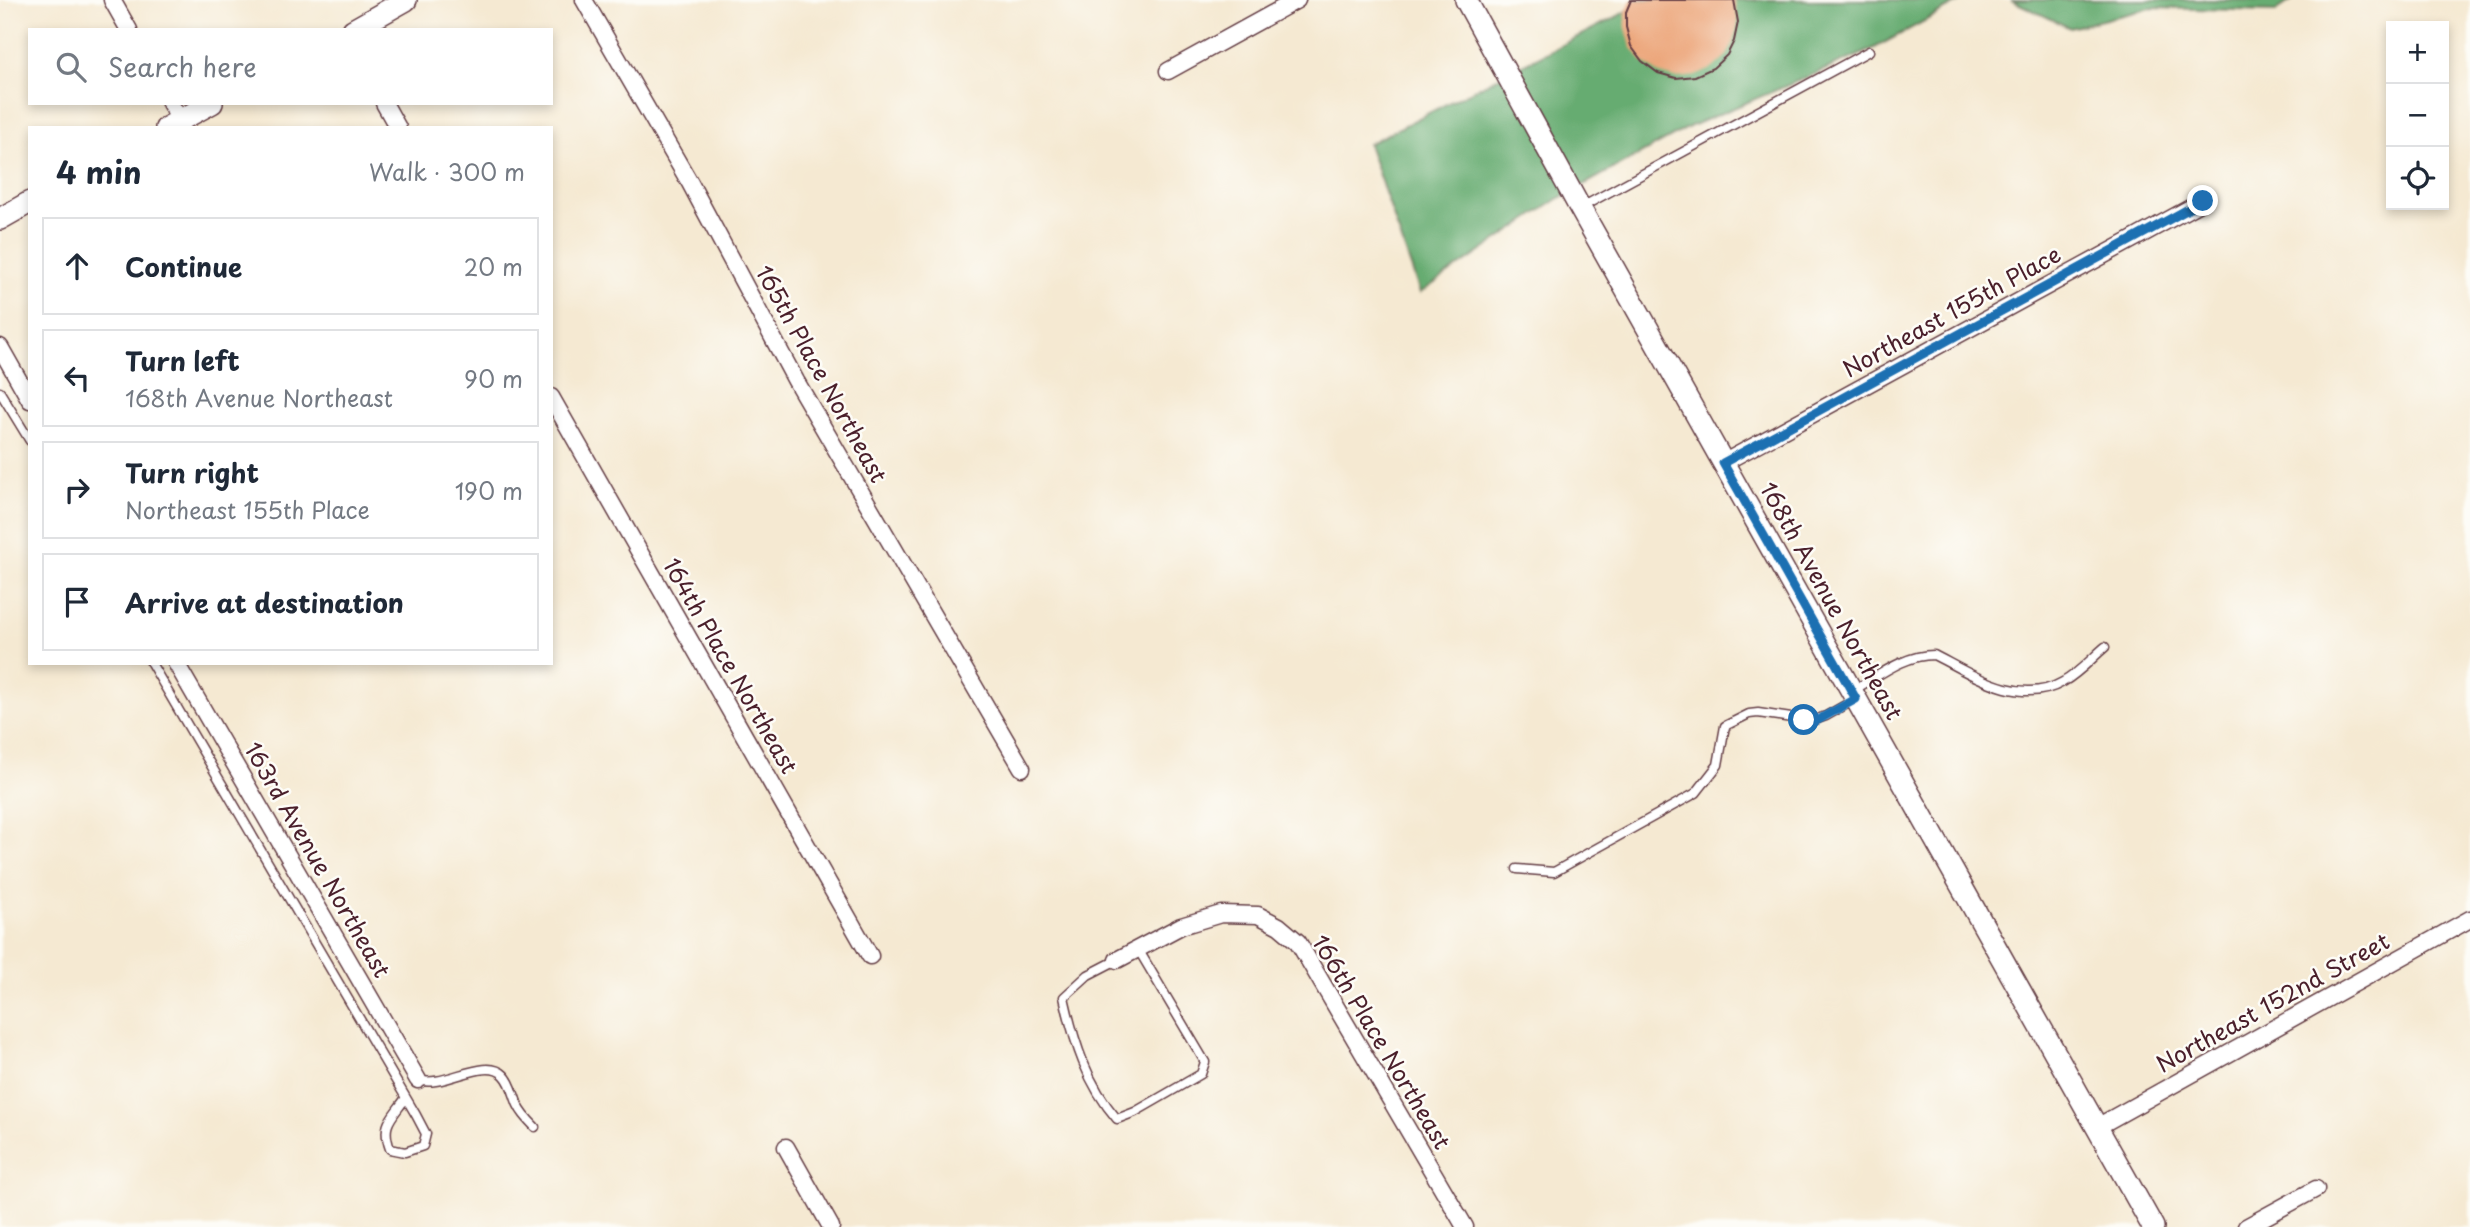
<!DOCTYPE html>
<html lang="en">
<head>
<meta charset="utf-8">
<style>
	body { margin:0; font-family:"Playpen Sans",sans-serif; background:#f6f6f7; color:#1f2937 }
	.controls { position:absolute; right:21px; top:21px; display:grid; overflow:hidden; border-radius:0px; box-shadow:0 4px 10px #0003 }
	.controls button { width:63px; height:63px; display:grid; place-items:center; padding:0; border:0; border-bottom:2px solid #e0e1e3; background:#fff; color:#1f2937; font:35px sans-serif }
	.stop { position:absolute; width:21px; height:21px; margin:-16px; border:5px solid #1f6fb2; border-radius:50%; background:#fff }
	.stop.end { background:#1f6fb2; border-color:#fff; box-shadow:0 2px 7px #0008 }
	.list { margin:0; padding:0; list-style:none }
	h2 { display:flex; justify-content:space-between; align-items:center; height:91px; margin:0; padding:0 28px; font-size:30px }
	h2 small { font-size:23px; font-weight:400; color:#747a83 }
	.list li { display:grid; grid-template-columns:46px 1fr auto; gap:21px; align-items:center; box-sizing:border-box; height:98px; margin:0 14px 14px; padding:0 14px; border:2px solid #e0e1e3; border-radius:0px }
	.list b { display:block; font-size:26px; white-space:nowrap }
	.list p { margin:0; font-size:23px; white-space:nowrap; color:#747a83 }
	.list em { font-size:23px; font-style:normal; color:#747a83 }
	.icon { flex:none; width:38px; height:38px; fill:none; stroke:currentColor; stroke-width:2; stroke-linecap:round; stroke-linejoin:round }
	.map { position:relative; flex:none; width:2470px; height:1227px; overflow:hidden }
	.search { position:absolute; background:#fff; box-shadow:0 4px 10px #0003; left:28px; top:28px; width:525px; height:77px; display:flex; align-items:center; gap:18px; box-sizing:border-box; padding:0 24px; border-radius:0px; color:#747a83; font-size:26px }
	.panel { position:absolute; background:#fff; box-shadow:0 4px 10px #0003; left:28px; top:126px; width:525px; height:539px; border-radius:0px }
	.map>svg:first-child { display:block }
</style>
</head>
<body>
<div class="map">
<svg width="2470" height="1227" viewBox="0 0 2470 1227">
	<rect width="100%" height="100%" fill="#fdfcf7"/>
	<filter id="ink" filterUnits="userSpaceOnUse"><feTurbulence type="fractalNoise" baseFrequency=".0143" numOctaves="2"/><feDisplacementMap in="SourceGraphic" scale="14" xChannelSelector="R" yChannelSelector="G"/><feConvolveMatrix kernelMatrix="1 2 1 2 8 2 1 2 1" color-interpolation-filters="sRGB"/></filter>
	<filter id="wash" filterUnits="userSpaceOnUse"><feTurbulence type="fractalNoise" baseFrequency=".00686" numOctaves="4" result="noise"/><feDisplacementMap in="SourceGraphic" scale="28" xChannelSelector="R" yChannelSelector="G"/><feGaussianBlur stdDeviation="1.57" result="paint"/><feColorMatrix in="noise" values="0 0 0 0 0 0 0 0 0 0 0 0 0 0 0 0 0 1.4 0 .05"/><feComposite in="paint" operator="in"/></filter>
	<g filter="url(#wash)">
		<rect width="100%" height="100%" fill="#f5e9d2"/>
		<path fill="#66ac71" stroke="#58664e" stroke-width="2" d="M 1637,0 L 1963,0 L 1869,51 L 1691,126 L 1558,199 L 1420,293 L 1368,144 L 1626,12 Z
			M 2011,0 L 2292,0 L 2276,11 L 2151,8 L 2070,28 Z"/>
		<g id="blocks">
			<path fill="#eca579" d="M 1631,0 L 1734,0 L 1738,22 L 1734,41 L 1727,55 L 1713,68 L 1695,76 L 1676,78 L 1658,73 L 1642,61 L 1631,46 L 1626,27 L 1626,12 Z"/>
		</g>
	</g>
	<g filter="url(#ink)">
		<use href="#blocks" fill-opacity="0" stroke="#643d44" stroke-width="2"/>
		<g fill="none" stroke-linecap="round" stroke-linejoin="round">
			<g stroke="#643d44" stroke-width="11">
				<path id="service" d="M 1580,208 L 1869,51
					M 0,392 L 30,441
					M 151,663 L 416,1115 L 426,1134 L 423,1146 L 405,1152 L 390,1149 C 381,1124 391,1119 405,1099
					M 1854,690 C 1880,675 1904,655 1934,655 C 1973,675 2020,707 2063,682 C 2079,673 2092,658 2105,647
					M 1517,869 L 1554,872 L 1696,793 L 1718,765 L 1725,726 L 1749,714 L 1758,713 L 1811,721 L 1826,716 L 1856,699
					M 1117,960 L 1088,975 L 1064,997 C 1074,1042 1087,1084 1117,1119 L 1135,1112 L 1201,1074 L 1205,1062 L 1138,949
					M 418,1080 C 443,1089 485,1056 504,1075 C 512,1083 514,1096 518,1105 C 522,1114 529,1121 535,1127"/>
			</g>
			<g stroke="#643d44" stroke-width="19">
				<path id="minor" d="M 112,0 L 129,30
					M 584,0 L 690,183 L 796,381 L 1022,768
					M 1168,71 L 1297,0
					M 170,103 L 180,120
					M 384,103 L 398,128
					M 0,347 L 30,400
					M 551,397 L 870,956
					M 1723,463 L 2203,201
					M 176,663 L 418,1080
					M 1117,960 L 1181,926 L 1221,914 L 1258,915 L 1279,926 L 1298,942 L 1465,1227
					M 2097,1127 L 2470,919
					M 786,1147 L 831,1227
					M 2246,1227 L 2316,1189"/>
			</g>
			<g stroke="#643d44" stroke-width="24">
				<path id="tertiary" d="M 1466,0 L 1580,208 L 2153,1227
					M 353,30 L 406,0
					M 166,128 L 212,103
					M 0,219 L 30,202"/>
			</g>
			<use href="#service" stroke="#fff" stroke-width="8"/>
			<use href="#minor" stroke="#fff" stroke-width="16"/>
			<use href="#tertiary" stroke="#fff" stroke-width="21"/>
		</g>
	</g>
	<g fill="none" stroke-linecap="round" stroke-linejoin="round" filter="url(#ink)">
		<path stroke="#1f6fb2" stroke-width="9" d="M 1804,720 L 1818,720 L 1856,699 L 1723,463 L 2203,201"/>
	</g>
	<g text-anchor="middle" stroke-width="5" stroke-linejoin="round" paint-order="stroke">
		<g font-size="23" fill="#4a1f2b" stroke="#fdfcf7">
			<text transform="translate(1952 312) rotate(-29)" y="8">Northeast 155th Place</text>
			<text transform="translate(821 374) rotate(61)" y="8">165th Place Northeast</text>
			<text transform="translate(1831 601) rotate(61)" y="8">168th Avenue Northeast</text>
			<text transform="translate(730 666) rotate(60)" y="8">164th Place Northeast</text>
			<text transform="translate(317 860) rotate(60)" y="8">163rd Avenue Northeast</text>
			<text transform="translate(2273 1003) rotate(-29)" y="8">Northeast 152nd Street</text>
			<text transform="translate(1381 1042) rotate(59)" y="8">166th Place Northeast</text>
		</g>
	</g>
</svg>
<div class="controls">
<button>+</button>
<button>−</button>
<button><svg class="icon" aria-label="locate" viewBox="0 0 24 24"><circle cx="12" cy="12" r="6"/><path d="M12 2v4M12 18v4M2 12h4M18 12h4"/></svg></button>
</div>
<div class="stop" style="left:1804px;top:720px"></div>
<div class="stop end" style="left:2203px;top:201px"></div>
<div class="search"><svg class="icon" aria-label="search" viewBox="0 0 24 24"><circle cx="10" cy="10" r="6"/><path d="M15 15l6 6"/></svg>Search here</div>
<section class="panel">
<h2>4 min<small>Walk · 300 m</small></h2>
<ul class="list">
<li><svg class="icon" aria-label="ahead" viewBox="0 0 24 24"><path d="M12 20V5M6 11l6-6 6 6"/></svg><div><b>Continue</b></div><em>20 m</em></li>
<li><svg class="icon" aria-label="left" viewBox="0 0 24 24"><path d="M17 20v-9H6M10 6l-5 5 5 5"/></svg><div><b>Turn left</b><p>168th Avenue Northeast</p></div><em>90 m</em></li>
<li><svg class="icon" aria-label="right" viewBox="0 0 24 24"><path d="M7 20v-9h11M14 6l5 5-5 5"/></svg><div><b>Turn right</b><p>Northeast 155th Place</p></div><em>190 m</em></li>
<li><svg class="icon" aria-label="arrive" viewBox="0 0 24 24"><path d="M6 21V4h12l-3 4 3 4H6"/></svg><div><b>Arrive at destination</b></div></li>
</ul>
</section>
</div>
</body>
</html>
